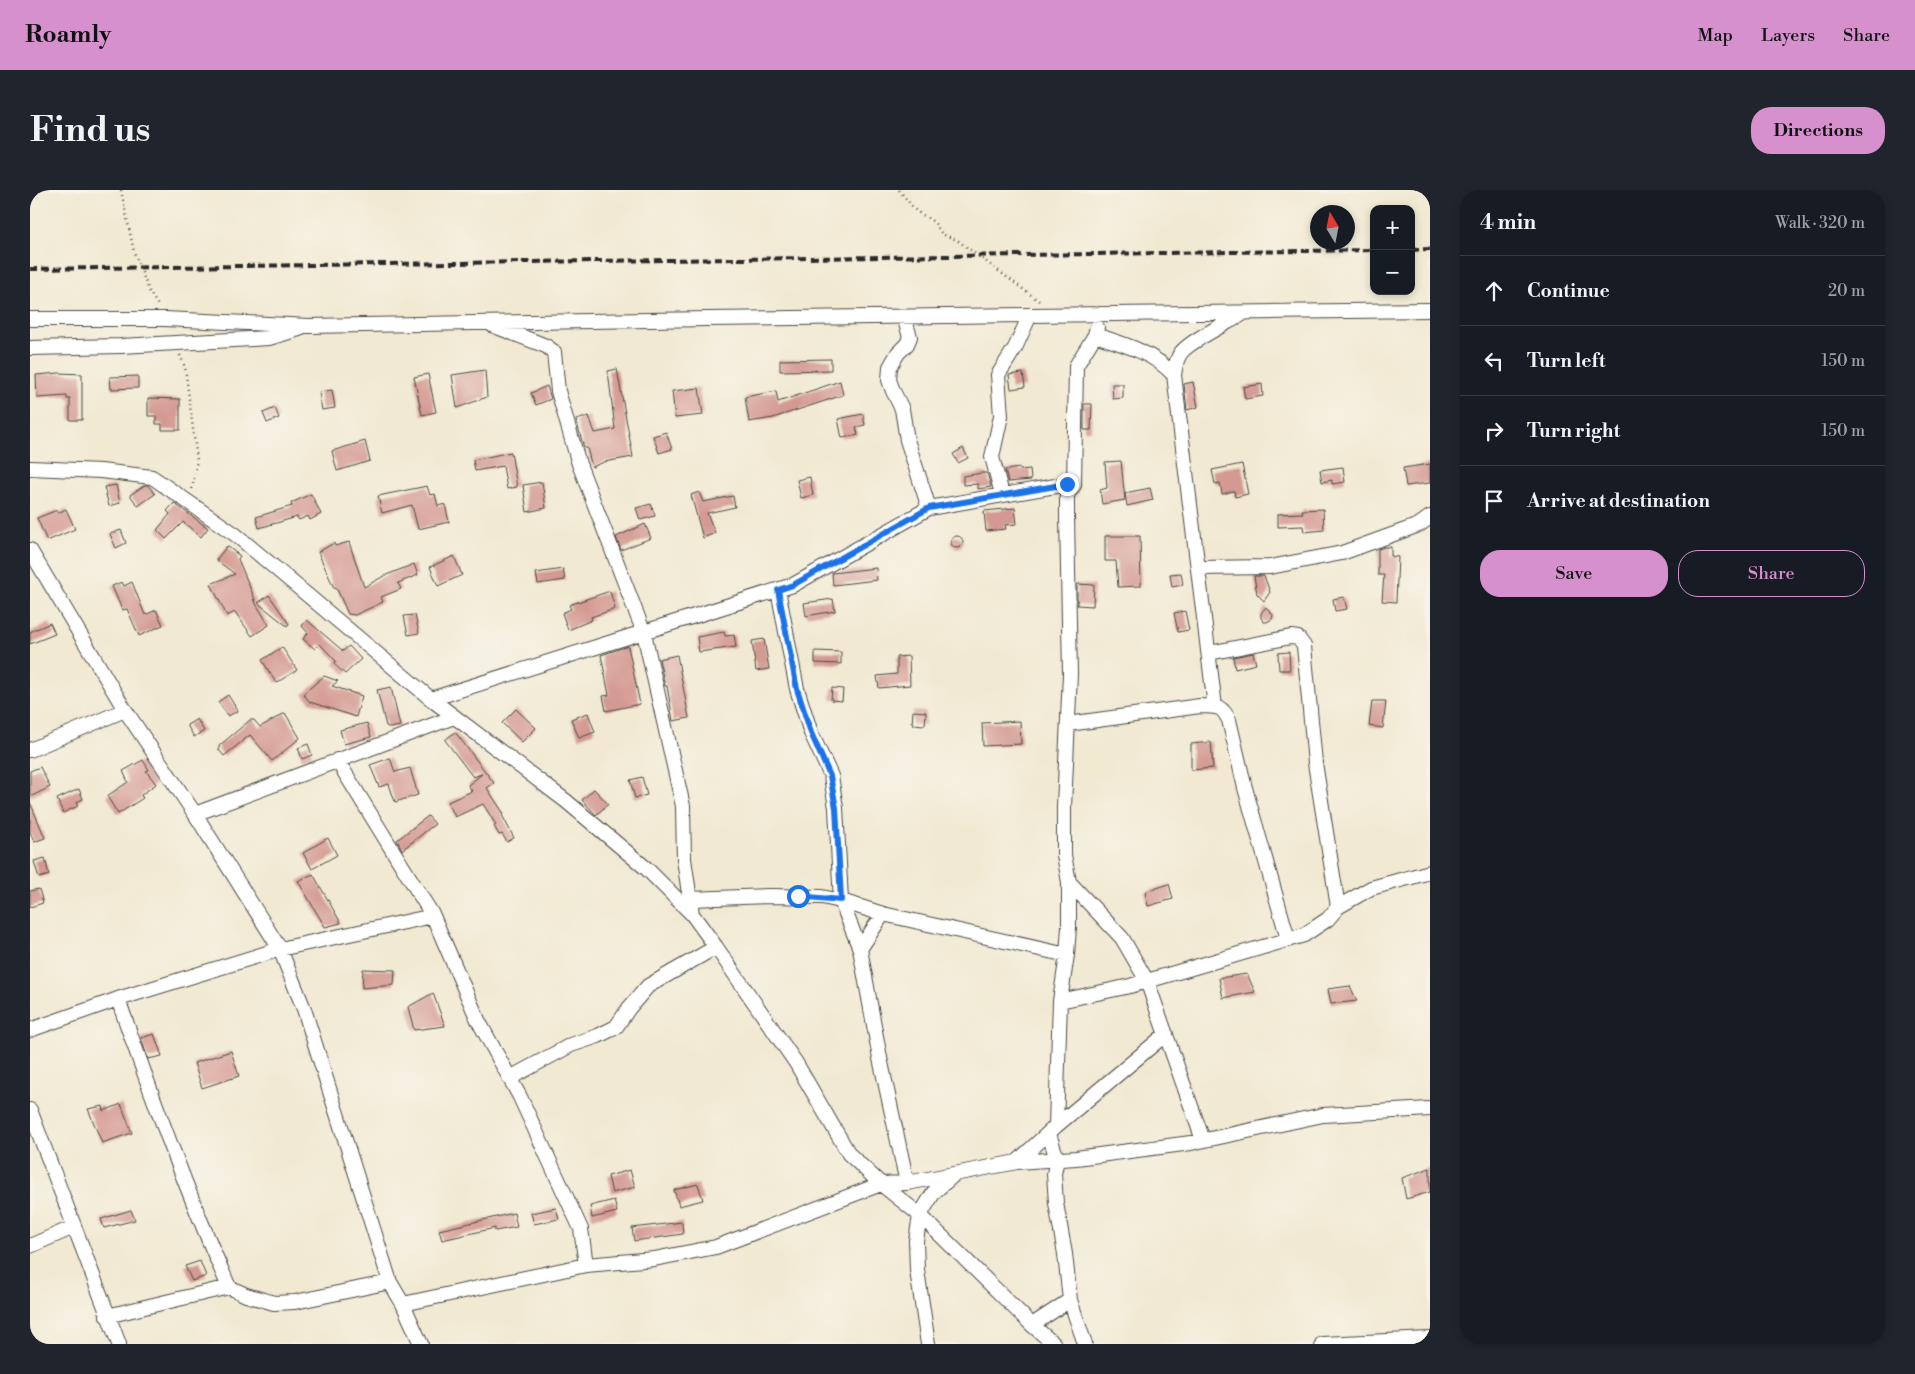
<!DOCTYPE html>
<html lang="en">
<head>
<meta charset="utf-8">
<style>
	body { margin:0; font-family:"Libre Bodoni",serif; background:#20242c; color:#f1f3f6 }
	.controls { position:absolute; right:15px; top:15px; display:grid; overflow:hidden; border-radius:10px; box-shadow:0 2px 8px #0003 }
	.controls button { width:45px; height:45px; display:grid; place-items:center; padding:0; border:0; border-bottom:1px solid #363941; background:#171b24; color:#f1f3f6; font:25px sans-serif }
	.compass { position:absolute; left:1280px; top:15px; width:45px; height:45px; border-radius:50%; background:#171b24; box-shadow:0 2px 8px #0003; rotate:350deg }
	.stop { position:absolute; width:15px; height:15px; margin:-11px; border:4px solid #1a73e8; border-radius:50%; background:#fff }
	.stop.end { background:#1a73e8; border-color:#fff; box-shadow:0 1px 5px #0008 }
	.list { margin:0; padding:0; list-style:none }
	h2 { display:flex; justify-content:space-between; align-items:center; height:65px; margin:0; padding:0 20px; font-size:21px }
	h2 small { font-size:16px; font-weight:400; color:#9ea1a6 }
	.list li { display:grid; grid-template-columns:32px 1fr auto; gap:15px; align-items:center; box-sizing:border-box; height:70px; padding:0 20px; border-top:1px solid #363941 }
	.list b { display:block; font-size:19px; white-space:nowrap }
	.list em { font-size:16px; font-style:normal; color:#9ea1a6 }
	.actions { display:flex; gap:10px; padding:15px 20px }
	.actions a { flex:1; padding:11px 0; border:1px solid #d690ce; border-radius:20px; text-align:center; font-size:18px; color:#d690ce }
	.actions .main { background:#d690ce; color:#111 }
	.icon { flex:none; width:28px; height:28px; fill:none; stroke:currentColor; stroke-width:2; stroke-linecap:round; stroke-linejoin:round }
	.map { position:relative; flex:none; width:1400px; height:1154px; overflow:hidden; border-radius:20px }
	header { display:flex; align-items:center; gap:30px; box-sizing:border-box; height:70px; padding:0 25px; background:#d690ce; color:#111 }
	header strong { font-size:24px }
	nav { display:flex; gap:28px; margin-inline-start:auto; font-size:18px }
	.intro { display:flex; align-items:center; justify-content:space-between; box-sizing:border-box; height:120px; padding:0 30px }
	h1 { margin:0; font-size:35px }
	.button { padding:12px 22px; border-radius:20px; background:#d690ce; color:#111; font-size:18px; font-weight:700 }
	main { display:flex; gap:30px; padding:0 30px }
	aside { flex:1; background:#171b24; border-radius:20px; box-shadow:0 2px 8px #0003 }
	.map>svg:first-child { display:block }
</style>
</head>
<body>
<header>
<strong>Roamly</strong>
<nav><a>Map</a><a>Layers</a><a>Share</a></nav>
</header>
<div class="intro"><h1>Find us</h1><a class="button">Directions</a></div>
<main>
<div class="map">
<svg width="1400" height="1154" viewBox="0 0 1400 1154">
	<rect width="100%" height="100%" fill="#f7f3e8"/>
	<filter id="ink" filterUnits="userSpaceOnUse"><feTurbulence type="fractalNoise" baseFrequency=".02" numOctaves="2"/><feDisplacementMap in="SourceGraphic" scale="10" xChannelSelector="R" yChannelSelector="G"/><feConvolveMatrix kernelMatrix="1 2 1 2 8 2 1 2 1" color-interpolation-filters="sRGB"/></filter>
	<filter id="wash" filterUnits="userSpaceOnUse"><feTurbulence type="fractalNoise" baseFrequency=".0096" numOctaves="4" result="noise"/><feDisplacementMap in="SourceGraphic" scale="20" xChannelSelector="R" yChannelSelector="G"/><feGaussianBlur stdDeviation="1.12" result="paint"/><feColorMatrix in="noise" values="0 0 0 0 0 0 0 0 0 0 0 0 0 0 0 0 0 1.4 0 .05"/><feComposite in="paint" operator="in"/></filter>
	<g filter="url(#wash)">
		<rect width="100%" height="100%" fill="#f1e9d2"/>
		<g id="blocks">
			<path fill="#d49a92" d="M 801,169 L 801,180 L 750,181 L 750,170 Z
				M 587,179 L 603,267 L 574,272 L 562,277 L 557,258 L 554,258 L 546,230 L 559,226 L 565,243 L 585,239 L 578,181 Z
				M 455,180 L 457,207 L 427,218 L 422,185 Z
				M 29,183 L 52,184 L 52,230 L 40,230 L 40,209 L 37,209 L 37,206 L 7,208 L 6,185 Z
				M 993,183 L 995,197 L 981,199 L 979,185 Z
				M 398,184 L 406,222 L 392,225 L 384,187 Z
				M 108,186 L 108,198 L 81,199 L 80,187 Z
				M 810,191 L 813,205 L 743,228 L 719,232 L 715,207 L 746,201 L 748,212 Z
				M 1163,192 L 1168,217 L 1157,220 L 1154,194 Z
				M 1082,194 L 1093,194 L 1093,208 L 1083,209 Z
				M 1232,194 L 1233,206 L 1215,209 L 1213,197 Z
				M 517,196 L 521,209 L 506,215 L 501,203 Z
				M 669,198 L 673,225 L 645,228 L 642,201 Z
				M 302,200 L 305,218 L 292,220 L 289,202 Z
				M 118,208 L 150,209 L 150,240 L 132,240 L 132,234 L 126,234 L 126,226 L 118,226 Z
				M 1054,214 L 1062,214 L 1061,240 L 1054,240 Z
				M 245,218 L 249,228 L 237,233 L 233,223 Z
				M 833,224 L 835,235 L 826,237 L 828,245 L 812,248 L 808,229 Z
				M 636,242 L 642,259 L 629,263 L 623,246 Z
				M 335,251 L 340,271 L 307,281 L 302,261 Z
				M 933,258 L 938,268 L 928,273 L 923,264 Z
				M 481,262 L 487,297 L 477,299 L 473,276 L 445,281 L 443,270 Z
				M 1091,271 L 1095,310 L 1072,314 L 1070,300 L 1077,298 L 1075,272 Z
				M 1212,274 L 1218,304 L 1205,307 L 1204,301 L 1192,304 L 1190,293 L 1185,294 L 1182,280 Z
				M 1400,274 L 1400,293 L 1376,296 L 1373,278 Z
				M 1313,277 L 1315,292 L 1302,294 L 1302,290 L 1292,292 L 1290,280 Z
				M 990,278 L 990,280 L 1000,279 L 1001,290 L 978,292 L 975,280 Z
				M 952,283 L 957,283 L 961,297 L 948,299 L 948,294 L 933,295 L 933,286 Z
				M 780,287 L 783,305 L 771,308 L 767,290 Z
				M 512,292 L 516,318 L 497,322 L 493,295 Z
				M 86,295 L 90,313 L 79,316 L 74,297 Z
				M 115,295 L 118,295 L 125,304 L 108,316 L 100,305 Z
				M 397,296 L 400,305 L 405,304 L 408,316 L 415,314 L 419,332 L 388,339 L 382,315 L 352,323 L 348,306 Z
				M 1120,298 L 1123,310 L 1097,316 L 1095,303 Z
				M 669,302 L 673,312 L 703,306 L 705,317 L 677,323 L 685,343 L 673,348 L 661,305 Z
				M 281,304 L 291,324 L 280,330 L 278,326 L 269,330 L 267,327 L 229,338 L 226,327 L 262,316 L 261,313 Z
				M 144,313 L 178,338 L 171,347 L 153,332 L 136,349 L 127,340 L 140,324 L 137,321 Z
				M 621,314 L 625,326 L 610,330 L 606,318 Z
				M 985,318 L 987,334 L 975,335 L 976,339 L 956,341 L 954,321 Z
				M 36,319 L 45,339 L 17,351 L 7,328 L 27,320 L 28,323 Z
				M 1293,319 L 1294,340 L 1274,342 L 1273,336 L 1248,337 L 1248,324 L 1273,323 L 1272,320 Z
				M 615,334 L 621,348 L 591,360 L 586,347 Z
				M 91,340 L 96,353 L 86,358 L 80,344 Z
				M921 352a6 6 0 1 1 12 0a6 6 0 1 1-12 0Z
				M 1075,346 L 1110,346 L 1111,396 L 1088,397 L 1086,371 L 1075,371 Z
				M 319,352 L 334,397 L 354,386 L 384,374 L 388,385 L 368,393 L 371,399 L 351,407 L 353,412 L 325,425 L 318,424 L 306,397 L 304,398 L 288,362 L 304,353 L 305,356 Z
				M 197,356 L 210,366 L 208,369 L 226,412 L 223,409 L 239,435 L 222,446 L 205,422 L 197,426 L 181,394 L 205,384 L 186,370 Z
				M 1355,357 L 1361,357 L 1361,366 L 1368,367 L 1366,412 L 1352,411 L 1354,385 L 1348,385 L 1348,359 Z
				M 424,366 L 432,385 L 408,396 L 400,377 Z
				M 846,378 L 847,390 L 803,395 L 802,383 Z
				M 533,379 L 535,390 L 508,394 L 506,383 Z
				M 1151,383 L 1153,395 L 1142,397 L 1140,384 Z
				M 1224,386 L 1234,386 L 1240,402 L 1234,411 L 1227,404 Z
				M 92,392 L 94,396 L 102,392 L 115,425 L 126,420 L 133,435 L 109,446 L 97,419 L 92,420 L 82,396 Z
				M 1047,394 L 1064,395 L 1063,416 L 1047,415 Z
				M 580,401 L 585,419 L 561,427 L 562,430 L 538,440 L 532,423 L 541,419 L 539,415 Z
				M 239,405 L 259,434 L 257,436 L 228,413 Z
				M 1314,407 L 1317,419 L 1305,421 L 1303,409 Z
				M 803,409 L 805,421 L 776,426 L 774,413 Z
				M 1236,417 L 1243,425 L 1242,429 L 1237,432 L 1234,432 L 1231,428 L 1231,423 Z
				M 1155,421 L 1159,440 L 1148,442 L 1144,423 Z
				M 385,425 L 389,443 L 378,445 L 374,426 Z
				M 277,430 L 313,461 L 319,456 L 331,469 L 315,484 L 304,474 L 306,471 L 290,454 L 285,459 L 273,449 L 278,443 L 272,436 Z
				M 20,433 L 25,444 L 0,454 L 0,442 Z
				M 694,442 L 695,446 L 704,445 L 706,457 L 669,462 L 667,447 Z
				M 734,449 L 739,479 L 726,481 L 722,451 Z
				M 598,456 L 610,514 L 576,521 L 573,506 L 579,505 L 571,465 Z
				M 252,457 L 267,480 L 246,493 L 232,470 Z
				M 785,461 L 811,462 L 811,474 L 785,473 Z
				M 1259,462 L 1260,480 L 1249,480 L 1248,463 Z
				M 1223,463 L 1226,474 L 1205,479 L 1203,467 Z
				M 647,465 L 659,528 L 643,531 L 637,496 L 635,496 L 629,469 Z
				M 879,466 L 880,495 L 849,498 L 847,486 L 867,484 L 867,467 Z
				M 294,486 L 308,491 L 302,496 L 332,506 L 326,527 L 280,512 L 273,504 Z
				M 361,497 L 370,536 L 360,538 L 356,536 L 347,500 Z
				M 802,498 L 813,499 L 812,511 L 801,510 Z
				M 198,505 L 208,521 L 198,526 L 188,512 Z
				M 1342,511 L 1356,511 L 1353,538 L 1339,536 Z
				M 486,519 L 506,538 L 492,552 L 472,533 Z
				M 883,521 L 896,522 L 895,535 L 882,534 Z
				M 255,523 L 270,548 L 242,571 L 220,545 L 194,566 L 189,560 L 189,556 L 220,530 L 224,530 L 230,537 Z
				M 558,523 L 565,542 L 549,548 L 541,529 Z
				M 167,529 L 174,541 L 164,547 L 157,535 Z
				M 990,531 L 991,554 L 953,556 L 952,533 Z
				M 337,533 L 341,547 L 314,554 L 310,540 Z
				M 425,542 L 464,593 L 457,598 L 474,624 L 472,625 L 484,648 L 477,652 L 472,644 L 469,645 L 464,636 L 466,635 L 453,614 L 425,627 L 418,612 L 442,601 L 438,595 L 452,584 L 443,587 L 415,550 Z
				M 1181,552 L 1183,578 L 1161,580 L 1161,554 Z
				M 278,554 L 282,565 L 272,569 L 268,558 Z
				M 360,568 L 365,582 L 380,578 L 388,605 L 365,612 L 359,594 L 349,597 L 340,575 Z
				M 113,570 L 119,580 L 116,581 L 126,594 L 111,605 L 113,608 L 88,624 L 77,606 L 98,592 L 93,581 Z
				M 10,577 L 20,597 L 0,607 L 0,581 Z
				M 612,587 L 617,605 L 605,608 L 600,590 Z
				M 49,599 L 53,609 L 47,612 L 48,616 L 33,623 L 27,609 Z
				M 564,599 L 578,614 L 566,625 L 552,610 Z
				M 0,612 L 15,648 L 4,652 L 0,642 Z
				M 398,626 L 405,634 L 372,660 L 367,650 Z
				M 298,648 L 307,665 L 282,679 L 273,663 Z
				M 15,668 L 19,685 L 9,688 L 4,671 Z
				M 283,684 L 311,733 L 295,737 L 268,691 Z
				M 1139,694 L 1143,709 L 1118,716 L 1115,702 Z
				M 9,699 L 13,713 L 0,717 L 0,701 Z
				M 333,779 L 365,780 L 364,795 L 332,798 Z
				M 1217,784 L 1225,802 L 1193,808 L 1189,788 Z
				M 1320,796 L 1327,811 L 1301,814 L 1298,799 Z
				M 403,803 L 415,836 L 384,840 L 378,817 Z
				M 124,844 L 132,866 L 118,869 L 111,848 Z
				M 201,861 L 209,886 L 172,898 L 164,873 Z
				M 91,914 L 102,943 L 72,953 L 58,919 L 73,916 L 74,921 Z
				M 1400,978 L 1400,1002 L 1376,1009 L 1372,988 Z
				M 600,980 L 605,997 L 582,1003 L 578,986 Z
				M 668,994 L 673,1010 L 649,1016 L 644,1000 Z
				M 584,1010 L 587,1022 L 562,1028 L 560,1016 Z
				M 526,1018 L 529,1029 L 504,1034 L 501,1023 Z
				M 101,1020 L 105,1030 L 74,1038 L 71,1029 Z
				M 484,1023 L 487,1037 L 465,1041 L 465,1038 L 412,1050 L 409,1040 Z
				M 652,1032 L 653,1044 L 604,1051 L 602,1038 Z
				M 170,1071 L 176,1086 L 162,1091 L 155,1076 Z"/>
		</g>
	</g>
	<g filter="url(#ink)">
		<use href="#blocks" fill-opacity="0" stroke="#494844" stroke-width="1"/>
		<g fill="none" stroke-linecap="round" stroke-linejoin="round">
			<g stroke="#494844" stroke-width="16">
				<path id="minor" d="M 874,127 L 880,147 L 877,154 L 868,163 L 860,177 L 859,190 L 863,201 L 872,219 L 877,250 L 899,318
					M 0,129 L 135,129 L 279,136 L 678,129 L 1400,120
					M 462,135 L 516,156 L 524,162 L 528,201 L 549,274 L 614,443 L 653,616 L 654,669 L 662,724
					M 1065,145 C 1093,154 1123,162 1144,185 L 1185,517
					M 0,158 L 91,156 L 239,148 L 269,139
					M 1144,185 C 1145,179 1146,171 1149,166 C 1154,153 1200,132 1214,123
					M 0,278 L 71,281 L 122,287 L 206,345 L 401,509 L 536,611 L 617,679 L 662,724 L 686,757 L 766,873 L 819,964 L 851,994 L 890,1025 L 886,1051 L 887,1080 L 898,1154
					M 1044,295 L 1046,176 L 1065,145 L 1067,137
					M 972,304 L 962,267 L 971,226 L 968,185 L 985,158 L 1000,125
					M 0,360 L 95,520
					M 1169,378 L 1240,377 L 1312,363 L 1389,335 L 1400,327
					M 748,400 L 767,499 L 781,543 L 801,586 L 806,618 L 811,711 L 830,759 L 850,868 L 877,993
					M 1179,463 L 1261,447 L 1268,448 L 1274,456 L 1285,573 L 1308,717
					M 401,509 L 763,395 L 899,318 L 1037,294 L 1044,295 L 1037,305 L 1037,327 L 1040,484 L 1034,617 L 1034,665 L 1039,692 L 1039,737 L 1037,765 L 1030,811 L 1026,936 L 987,972
					M 1038,534 L 1170,516 C 1186,517 1191,514 1199,530 L 1215,598 L 1258,749
					M 0,560 L 95,520 L 165,624 L 250,759 L 274,819 L 360,1092 L 373,1114 L 391,1154
					M 307,570 L 403,726 L 448,830 L 490,907 L 551,1039 L 556,1075
					M 165,624 L 424,527
					M 1039,692 L 1092,748 L 1117,791 L 1173,950
					M 660,709 L 739,706 L 792,707 L 811,711 L 853,724 L 1037,765
					M 830,759 L 853,724
					M 88,809 C 122,906 157,1003 199,1097
					M 1030,811 L 1100,796 L 1274,745 L 1298,729 L 1308,717 L 1341,698 L 1400,682
					M 0,840 L 88,809 L 250,759 L 403,726
					M 480,888 L 541,855 L 568,846 L 586,837 L 599,818 L 618,796 L 686,757
					M 0,920 L 89,1154
					M 1026,936 L 1136,844
					M 1019,944 L 1027,969 L 1024,984 L 1026,1013 L 1035,1064 L 1040,1110 L 1055,1154
					M 925,984 L 904,1002 L 890,1025 L 1002,1135 L 1024,1154
					M 0,1056 L 44,1037
					M 373,1114 L 556,1075 L 624,1069 L 686,1057 L 851,994 L 877,993 L 987,972 L 1046,968 L 1161,953 L 1293,925 L 1400,919
					M 77,1126 L 199,1097 L 216,1105 L 244,1113 L 265,1112 L 360,1092
					M 1002,1135 L 1040,1110
					M 1292,1154 L 1400,1149"/>
			</g>
			<path stroke="#494844" stroke-width="2.5" stroke-dasharray="1 4" stroke-linecap="butt" d="M 91,0 L 104,62 L 119,101 L 129,117
				M 869,0 L 886,21 L 904,32 L 912,44 L 927,50 L 1009,111
				M 150,165 L 155,177 L 167,270 L 162,300"/>
			<use href="#minor" stroke="#fff" stroke-width="14"/>
			<path stroke="#2b2b2b" stroke-width="4" stroke-dasharray="8 4" stroke-linecap="butt" d="M 1381,60 L 1400,59
				M 0,79 L 1344,60"/>
		</g>
	</g>
	<g fill="none" stroke-linecap="round" stroke-linejoin="round" filter="url(#ink)">
		<path stroke="#1a73e8" stroke-width="6" d="M 768,706 L 811,710 L 806,618 L 800,586 L 781,543 L 767,499 L 748,400 L 763,395 L 899,318 L 1037,294"/>
	</g>
</svg>
<div class="controls">
<button>+</button>
<button>−</button>
</div>
<svg class="compass" viewBox="-18 -18 36 36"><path d="M0-13l5 13h-10z" fill="#e53935"/><path d="M0 13l5-13h-10z" fill="#9ea1a6"/></svg>
<div class="stop" style="left:768px;top:706px"></div>
<div class="stop end" style="left:1037px;top:294px"></div>
</div>
<aside>
<h2>4 min<small>Walk · 320 m</small></h2>
<ul class="list">
<li><svg class="icon" aria-label="ahead" viewBox="0 0 24 24"><path d="M12 20V5M6 11l6-6 6 6"/></svg><div><b>Continue</b></div><em>20 m</em></li>
<li><svg class="icon" aria-label="left" viewBox="0 0 24 24"><path d="M17 20v-9H6M10 6l-5 5 5 5"/></svg><div><b>Turn left</b></div><em>150 m</em></li>
<li><svg class="icon" aria-label="right" viewBox="0 0 24 24"><path d="M7 20v-9h11M14 6l5 5-5 5"/></svg><div><b>Turn right</b></div><em>150 m</em></li>
<li><svg class="icon" aria-label="arrive" viewBox="0 0 24 24"><path d="M6 21V4h12l-3 4 3 4H6"/></svg><div><b>Arrive at destination</b></div></li>
</ul>
<div class="actions"><a class="main">Save</a><a>Share</a></div>
</aside>
</main>
</body>
</html>
